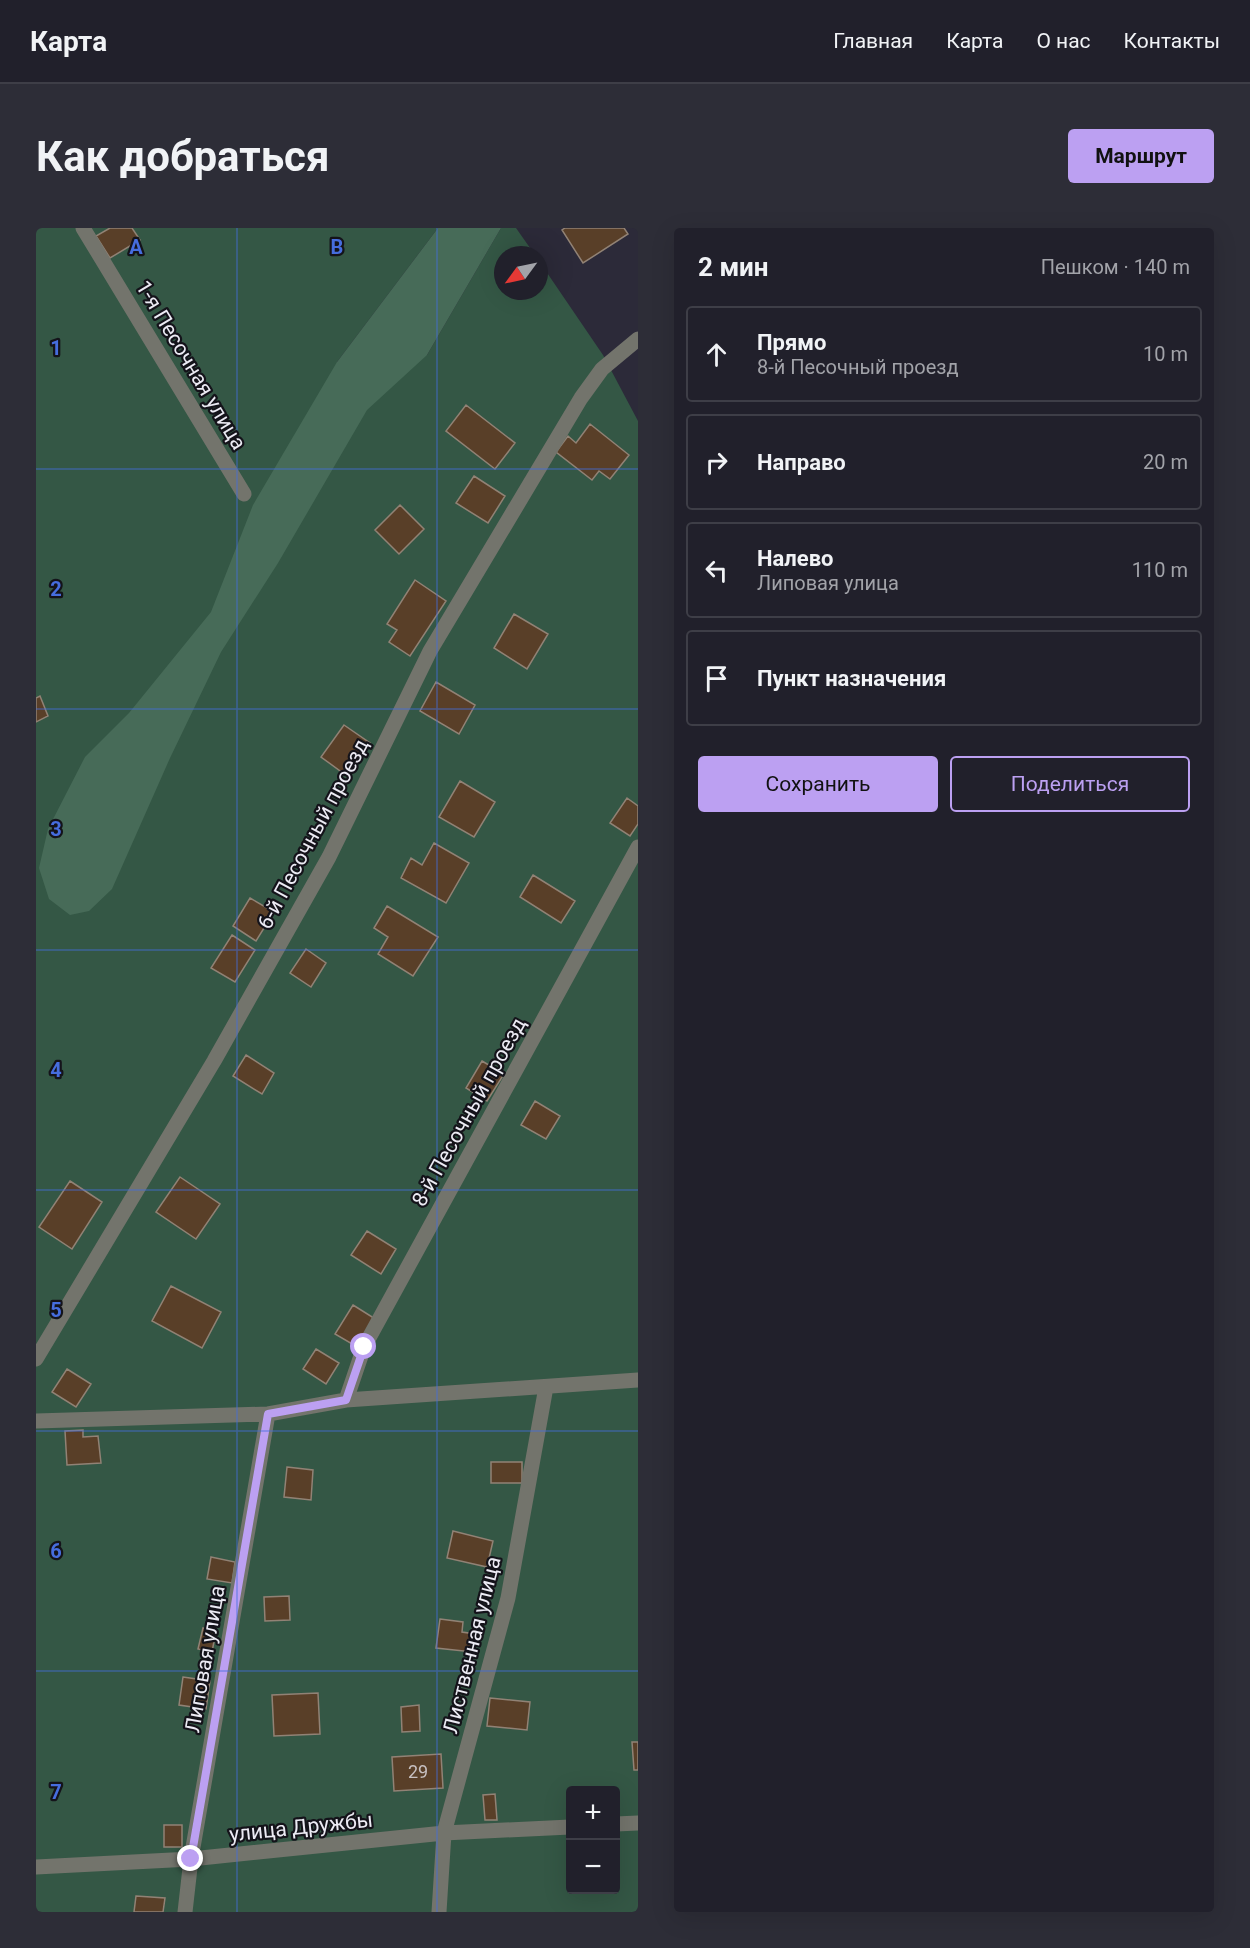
<!DOCTYPE html>
<html lang="ru">
<head>
<meta charset="utf-8">
<style>
	body { margin:0; font-family:Roboto,sans-serif; background:#2d2d37; color:#f1f3f6 }
	.controls { position:absolute; right:18px; bottom:18px; display:grid; overflow:hidden; border-radius:6px; box-shadow:0 6px 24px #0002 }
	.controls button { width:54px; height:54px; display:grid; place-items:center; padding:0; border:0; border-bottom:2px solid #3e3e47; background:#21202b; color:#f1f3f6; font:30px sans-serif }
	.compass { position:absolute; left:458px; top:18px; width:54px; height:54px; border-radius:50%; background:#21202b; box-shadow:0 6px 24px #0002; rotate:237deg }
	.stop { position:absolute; width:18px; height:18px; margin:-14px; border:4px solid #bca0f2; border-radius:50%; background:#fff }
	.stop.end { background:#bca0f2; border-color:#fff; box-shadow:0 2px 6px #0008 }
	.list { margin:0; padding:0; list-style:none }
	h2 { display:flex; justify-content:space-between; align-items:center; height:78px; margin:0; padding:0 24px; font-size:26px }
	h2 small { font-size:20px; font-weight:400; color:#a2a3a9 }
	.list li { display:grid; grid-template-columns:39px 1fr auto; gap:18px; align-items:center; box-sizing:border-box; height:96px; margin:0 12px 12px; padding:0 12px; border:2px solid #3e3e47; border-radius:6px }
	.list b { display:block; font-size:22px; white-space:nowrap }
	.list p { margin:0; font-size:20px; white-space:nowrap; color:#a2a3a9 }
	.list em { font-size:20px; font-style:normal; color:#a2a3a9 }
	.actions { display:flex; gap:12px; padding:18px 24px }
	.actions a { flex:1; padding:14px 0; border:2px solid #bca0f2; border-radius:6px; text-align:center; font-size:21px; color:#bca0f2 }
	.actions .main { background:#bca0f2; color:#111 }
	.icon { flex:none; width:33px; height:33px; fill:none; stroke:currentColor; stroke-width:2; stroke-linecap:round; stroke-linejoin:round }
	.map { position:relative; flex:none; width:602px; height:1684px; overflow:hidden; border-radius:6px }
	header { display:flex; align-items:center; gap:36px; box-sizing:border-box; height:84px; padding:0 30px; background:#21202b; border-bottom:2px solid #3e3e47 }
	header strong { font-size:28px }
	nav { display:flex; gap:33px; margin-inline-start:auto; font-size:21px }
	.intro { display:flex; align-items:center; justify-content:space-between; box-sizing:border-box; height:144px; padding:0 36px }
	h1 { margin:0; font-size:42px }
	.button { padding:15px 27px; border-radius:6px; background:#bca0f2; color:#111; font-size:21px; font-weight:700 }
	main { display:flex; gap:36px; padding:0 36px }
	aside { flex:1; background:#21202b; border-radius:6px; box-shadow:0 6px 24px #0002 }
	.map>svg:first-child { display:block }
</style>
</head>
<body>
<header>
<strong>Карта</strong>
<nav><a>Главная</a><a>Карта</a><a>О нас</a><a>Контакты</a></nav>
</header>
<div class="intro"><h1>Как добраться</h1><a class="button">Маршрут</a></div>
<main>
<div class="map">
<svg width="602" height="1684" viewBox="0 0 602 1684">
	<rect width="100%" height="100%" fill="#2c2a39"/>
	<path fill="#345745" fill-rule="evenodd" d="M 0,0 L 402,0 L 301,134 L 391,127 L 465,0 L 480,0 L 499,27 L 467,27 L 467,63 L 503,63 L 503,33 L 567,127 L 602,193 L 602,1684 L 0,1684 ZM 534,1562 L 580,1562 L 580,1662 L 534,1662 Z"/>
	<path fill="#476b58" d="M 402,0 L 465,0 L 391,127 L 331,182 L 242,335 L 185,424 L 134,530 L 76,661 L 53,683 L 34,687 L 13,671 L 3,640 L 12,601 L 49,529 L 93,485 L 175,384 L 217,277 L 301,134 Z"/>
	<path fill="#593f28" stroke="#918275" stroke-width="1.5" d="M 74,0 L 96,0 L 104,12 L 74,30 L 60,8 Z
		M 529,0 L 588,0 L 592,6 L 547,35 L 526,2 Z
		M 430,177 L 479,215 L 459,241 L 410,203 Z
		M 554,196 L 593,227 L 574,251 L 563,243 L 556,252 L 520,224 L 532,208 L 540,215 Z
		M 438,248 L 469,268 L 452,295 L 420,275 Z
		M 364,277 L 388,301 L 363,326 L 339,302 Z
		M 379,352 L 410,373 L 374,428 L 353,414 L 361,402 L 351,396 Z
		M 478,386 L 512,406 L 491,441 L 458,420 Z
		M 400,454 L 439,477 L 423,506 L 384,483 Z
		M 4,468 L 12,488 L 0,494 L 0,470 Z
		M 308,497 L 334,515 L 311,548 L 285,529 Z
		M 424,553 L 459,574 L 438,609 L 403,589 Z
		M 591,570 L 602,578 L 602,596 L 594,608 L 574,595 Z
		M 398,615 L 433,635 L 410,675 L 365,650 L 375,630 L 386,637 Z
		M 497,647 L 539,673 L 525,695 L 484,669 Z
		M 214,670 L 238,684 L 220,713 L 197,698 Z
		M 351,678 L 402,709 L 377,748 L 342,726 L 352,709 L 338,700 Z
		M 196,707 L 219,722 L 199,754 L 175,740 Z
		M 270,721 L 290,735 L 275,759 L 254,745 Z
		M 210,827 L 238,845 L 226,866 L 197,848 Z
		M 446,833 L 468,846 L 451,873 L 430,860 Z
		M 499,873 L 524,888 L 510,911 L 485,897 Z
		M 144,949 L 184,976 L 160,1011 L 120,984 Z
		M 34,953 L 66,974 L 36,1021 L 3,999 Z
		M 331,1003 L 360,1021 L 345,1046 L 315,1027 Z
		M 135,1058 L 185,1084 L 166,1120 L 116,1093 Z
		M 317,1077 L 341,1092 L 323,1120 L 299,1106 Z
		M 280,1121 L 303,1135 L 290,1156 L 267,1141 Z
		M 31,1141 L 55,1156 L 40,1179 L 16,1164 Z
		M 47,1202 L 47,1209 L 62,1208 L 65,1235 L 31,1237 L 29,1203 Z
		M 455,1234 L 486,1234 L 486,1255 L 455,1255 Z
		M 251,1239 L 277,1242 L 275,1272 L 248,1269 Z
		M 417,1303 L 457,1313 L 451,1339 L 411,1330 Z
		M 175,1329 L 199,1334 L 196,1355 L 171,1351 Z
		M 253,1368 L 254,1392 L 229,1393 L 228,1369 Z
		M 404,1391 L 427,1394 L 426,1404 L 439,1406 L 437,1424 L 400,1420 Z
		M 167,1400 L 180,1403 L 176,1424 L 162,1421 Z
		M 147,1449 L 174,1453 L 170,1481 L 143,1477 Z
		M 282,1465 L 284,1506 L 238,1508 L 236,1467 Z
		M 454,1470 L 494,1474 L 491,1502 L 451,1498 Z
		M 383,1477 L 384,1503 L 366,1504 L 365,1479 Z
		M 596,1514 L 602,1514 L 602,1542 L 598,1542 Z
		M 405,1526 L 407,1560 L 358,1563 L 356,1529 Z
		M 459,1566 L 461,1592 L 449,1592 L 447,1567 Z
		M 128,1597 L 146,1597 L 146,1619 L 128,1619 Z
		M 100,1668 L 129,1670 L 127,1684 L 98,1684 Z"/>
	<g fill="none" stroke-linecap="round" stroke-linejoin="round">
		<path stroke="#73746c" stroke-width="15" d="M 47,0 L 208,266
			M 0,1131 L 178,833 L 293,629 L 394,423 L 545,170 L 566,141 L 602,111
			M 310,1172 L 328,1119 L 602,619
			M 0,1193 L 232,1186 L 310,1172 L 602,1152
			M 580,1596 L 602,1595
			M 0,1639 L 155,1631 L 408,1605 L 534,1599
			M 149,1684 L 155,1631 L 232,1186
			M 403,1684 L 408,1605 L 472,1370 L 510,1159"/>
	</g>
	<g fill="none" stroke-linecap="round" stroke-linejoin="round">
		<path stroke="#bca0f2" stroke-width="8" d="M 155,1631 L 232,1186 L 310,1172 L 328,1119"/>
	</g>
	<path fill="none" stroke="#466dde" stroke-width="1.5" stroke-opacity="0.55" d="M 201,0 L 201,1684M 401,0 L 401,1684M 0,241 L 602,241M 0,481 L 602,481M 0,722 L 602,722M 0,962 L 602,962M 0,1203 L 602,1203M 0,1443 L 602,1443"/>
	<g text-anchor="middle" stroke-width="4.5" stroke-linejoin="round" paint-order="stroke">
		<g font-size="18" fill="#c7c0c1">
			<text x="382" y="1550">29</text>
		</g>
		<g font-size="21" fill="#ecebf4" stroke="#14131a">
			<text transform="translate(155 137) rotate(59)" y="7">1-я Песочная улица</text>
			<text transform="translate(277 606) rotate(-62)" y="7">6-й Песочный проезд</text>
			<text transform="translate(433 884) rotate(-61)" y="7">8-й Песочный проезд</text>
			<text transform="translate(436 1417) rotate(-76)" y="7">Лиственная улица</text>
			<text transform="translate(169 1431) rotate(-80)" y="7">Липовая улица</text>
			<text transform="translate(265 1599) rotate(-6)" y="7">улица Дружбы</text>
		</g>
	</g>
	<g font-size="20" text-anchor="middle" font-weight="bold" fill="#466dde" stroke="#14131a" stroke-width="4.5" stroke-linejoin="round" paint-order="stroke">
		<text x="100" y="26">A</text>
		<text x="301" y="26">B</text>
		<text x="20" y="127">1</text>
		<text x="20" y="368">2</text>
		<text x="20" y="608">3</text>
		<text x="20" y="849">4</text>
		<text x="20" y="1089">5</text>
		<text x="20" y="1330">6</text>
		<text x="20" y="1571">7</text>
	</g>
</svg>
<div class="controls">
<button>+</button>
<button>−</button>
</div>
<svg class="compass" viewBox="-18 -18 36 36"><path d="M0-13l5 13h-10z" fill="#e53935"/><path d="M0 13l5-13h-10z" fill="#a2a3a9"/></svg>
<div class="stop" style="left:328px;top:1119px"></div>
<div class="stop end" style="left:155px;top:1631px"></div>
</div>
<aside>
<h2>2 мин<small>Пешком · 140 m</small></h2>
<ul class="list">
<li><svg class="icon" aria-label="ahead" viewBox="0 0 24 24"><path d="M12 20V5M6 11l6-6 6 6"/></svg><div><b>Прямо</b><p>8-й Песочный проезд</p></div><em>10 m</em></li>
<li><svg class="icon" aria-label="right" viewBox="0 0 24 24"><path d="M7 20v-9h11M14 6l5 5-5 5"/></svg><div><b>Направо</b></div><em>20 m</em></li>
<li><svg class="icon" aria-label="left" viewBox="0 0 24 24"><path d="M17 20v-9H6M10 6l-5 5 5 5"/></svg><div><b>Налево</b><p>Липовая улица</p></div><em>110 m</em></li>
<li><svg class="icon" aria-label="arrive" viewBox="0 0 24 24"><path d="M6 21V4h12l-3 4 3 4H6"/></svg><div><b>Пункт назначения</b></div></li>
</ul>
<div class="actions"><a class="main">Сохранить</a><a>Поделиться</a></div>
</aside>
</main>
</body>
</html>
